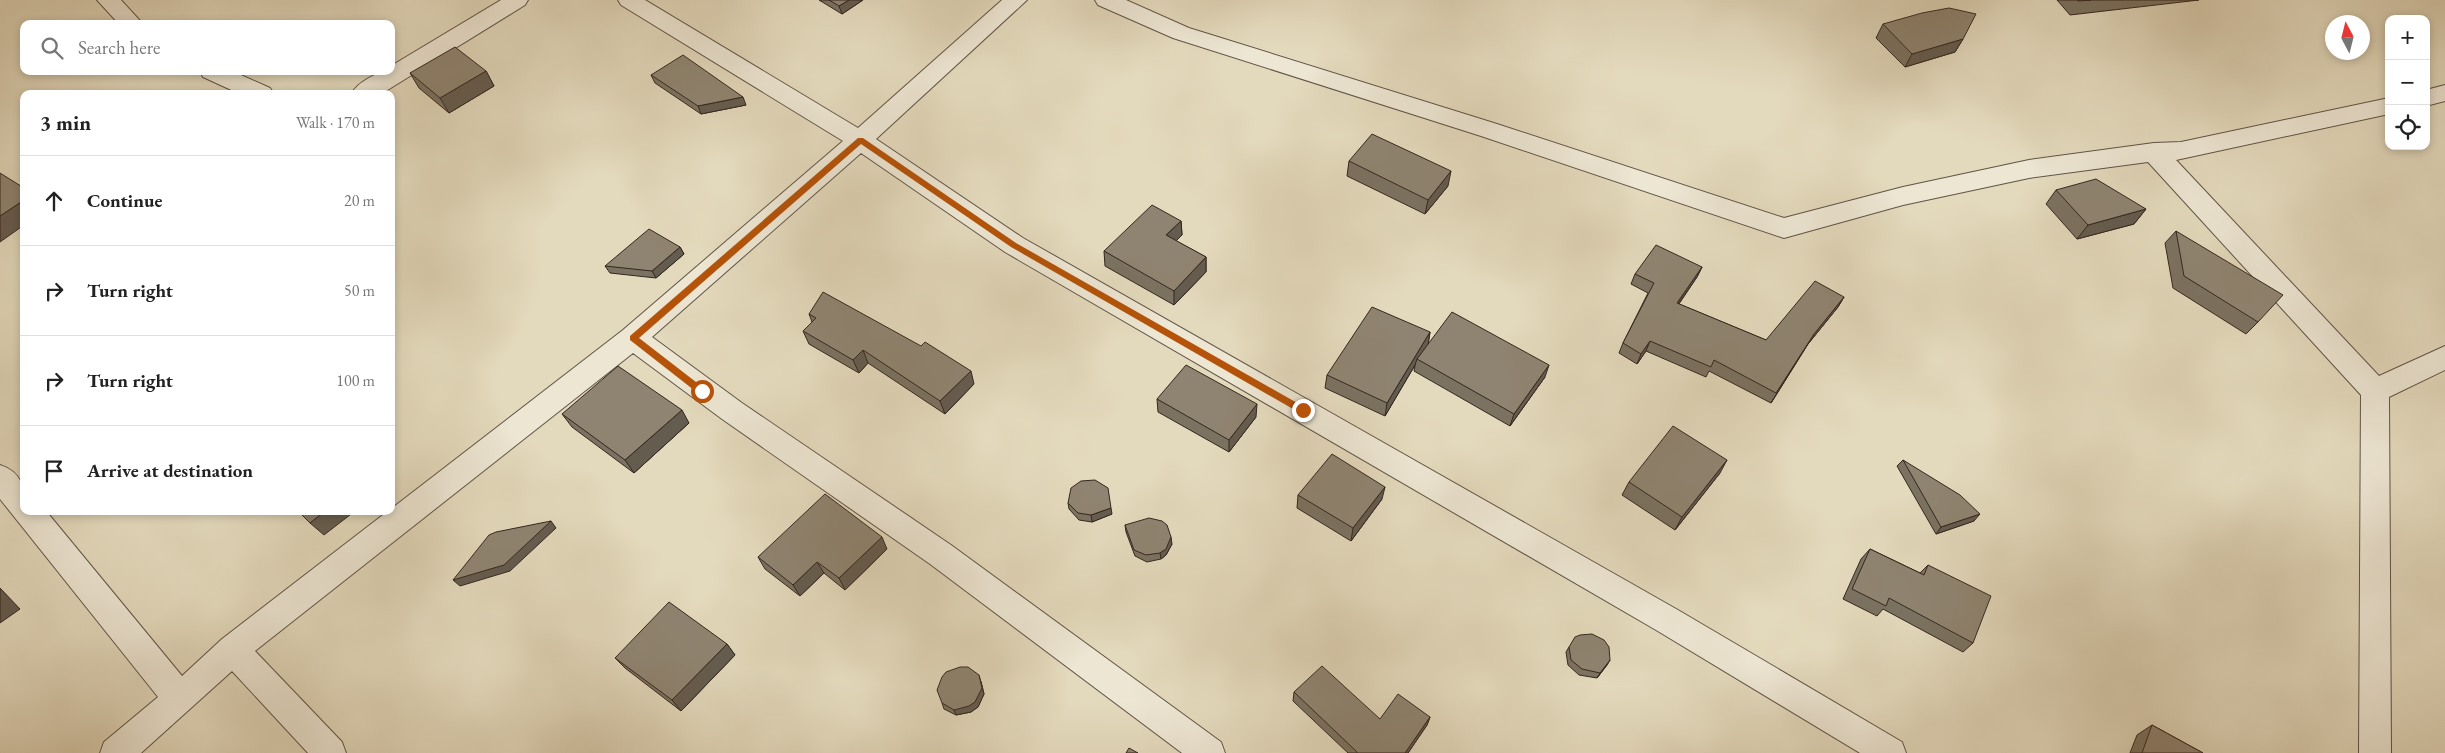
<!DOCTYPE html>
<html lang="en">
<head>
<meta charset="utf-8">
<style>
	body { margin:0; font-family:"EB Garamond",serif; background:#f6f6f6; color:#222 }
	.controls { position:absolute; right:15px; top:15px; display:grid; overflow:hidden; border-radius:10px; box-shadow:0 2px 8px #0003 }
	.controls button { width:45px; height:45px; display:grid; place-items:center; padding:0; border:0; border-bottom:1px solid #e0e0e0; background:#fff; color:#222; font:25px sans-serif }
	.compass { position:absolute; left:2325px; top:15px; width:45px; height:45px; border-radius:50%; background:#fff; box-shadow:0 2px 8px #0003; rotate:353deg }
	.stop { position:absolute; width:15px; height:15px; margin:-11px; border:4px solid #b45309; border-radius:50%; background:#fff }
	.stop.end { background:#b45309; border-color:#fff; box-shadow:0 1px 5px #0008 }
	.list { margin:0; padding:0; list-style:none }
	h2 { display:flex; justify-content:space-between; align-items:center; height:65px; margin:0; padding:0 20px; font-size:21px }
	h2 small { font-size:16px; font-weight:400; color:#767676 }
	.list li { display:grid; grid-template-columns:32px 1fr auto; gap:15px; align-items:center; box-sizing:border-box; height:90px; padding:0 20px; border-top:1px solid #e0e0e0 }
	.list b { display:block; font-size:19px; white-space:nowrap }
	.list em { font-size:16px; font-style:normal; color:#767676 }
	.icon { flex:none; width:28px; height:28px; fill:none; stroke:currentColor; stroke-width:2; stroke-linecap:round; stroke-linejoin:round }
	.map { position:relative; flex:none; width:2445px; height:753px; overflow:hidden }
	.search { position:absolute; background:#fff; box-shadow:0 2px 8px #0003; left:20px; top:20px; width:375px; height:55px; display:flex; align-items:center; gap:12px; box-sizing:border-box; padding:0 18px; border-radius:10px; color:#767676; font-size:19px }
	.panel { position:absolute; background:#fff; box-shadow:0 2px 8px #0003; left:20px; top:90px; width:375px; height:425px; border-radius:10px }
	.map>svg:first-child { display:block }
</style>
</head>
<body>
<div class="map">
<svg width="2445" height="753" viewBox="0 0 2445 753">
	<rect width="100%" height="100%" fill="#e3d9bc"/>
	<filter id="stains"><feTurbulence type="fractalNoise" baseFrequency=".004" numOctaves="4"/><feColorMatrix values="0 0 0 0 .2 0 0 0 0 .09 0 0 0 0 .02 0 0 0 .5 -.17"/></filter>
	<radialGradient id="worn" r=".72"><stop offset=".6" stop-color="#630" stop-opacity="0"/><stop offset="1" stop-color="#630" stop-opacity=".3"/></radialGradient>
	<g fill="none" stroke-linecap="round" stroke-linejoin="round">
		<g stroke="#605446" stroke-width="2">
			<path id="minor" d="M 97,0 L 121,0 L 143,24 L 119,24 Z
				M 501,0 L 528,0 L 525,5 L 381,94 L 351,94 C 358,82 378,71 391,71 L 391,66 Z
				M 618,0 L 645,0 L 858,128 L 1002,0 L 1027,0 L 876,139 L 1023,238 L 1678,610 L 1902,742 L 1906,753 L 1860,753 L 1656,630 L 1005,252 L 861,153 L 652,337 L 742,403 L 951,545 L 1221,742 L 1225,753 L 1182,753 L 930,564 L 722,419 L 633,353 L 255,651 L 342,742 L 346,753 L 308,753 L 232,671 L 141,753 L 100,753 L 104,742 L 158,697 L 0,499 L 0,465 C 24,473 24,489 24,511 L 46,511 L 182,676 L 222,639 L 388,511 L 391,511 L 391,509 L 623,330 L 843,141 L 621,5 Z
				M 1095,0 L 1126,0 L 1189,28 L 1497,124 L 1784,218 L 1903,187 L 2029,160 L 2154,143 L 2181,142 L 2389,98 L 2389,114 L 2176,160 L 2379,376 L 2445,346 L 2445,370 L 2389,397 L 2391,753 L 2359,753 L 2361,395 L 2148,162 L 2029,178 L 1903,205 L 1784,238 L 1481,136 L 1173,38 L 1098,5 Z
				M 200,71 L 232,71 L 270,88 L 274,94 L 240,94 L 203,77 Z
				M 2445,85 L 2445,101 L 2426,106 L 2426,90 Z"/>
		</g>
		<use href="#minor" fill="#ede6d3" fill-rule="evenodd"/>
	</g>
	<path fill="#7b7261" stroke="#34271f" d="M 819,0 L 863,0 L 842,14 Z
		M 2057,0 L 2199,0 L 2070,15 Z
		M 1883,24 L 1963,39 L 1955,52 L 1905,67 L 1876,38 Z
		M 486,71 L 494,86 L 449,113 L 419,88 L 410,73 Z
		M 651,75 L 746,105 L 701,114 L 655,83 Z
		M 1349,161 L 1448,186 L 1425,214 L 1347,176 Z
		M 2056,190 L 2146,209 L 2134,224 L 2077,239 L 2046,204 Z
		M 1181,221 L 1182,235 L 1176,241 L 1206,257 L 1206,272 L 1174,305 L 1105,266 L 1104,251 Z
		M 2176,231 L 2258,322 L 2246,334 L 2173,288 L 2165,243 Z
		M 680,247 L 684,254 L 656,278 L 610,273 L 605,266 Z
		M 1702,267 L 1697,277 L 1679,304 L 1766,340 L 1844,297 L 1838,307 L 1808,344 L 1771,403 L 1709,371 L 1706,377 L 1646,351 L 1637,364 L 1619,353 L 1623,343 L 1648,293 L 1631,284 L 1635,274 Z
		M 809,314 L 974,384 L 945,414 L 868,363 L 859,373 L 809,344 L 803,331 L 812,322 Z
		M 1430,332 L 1428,344 L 1545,377 L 1510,426 L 1414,371 L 1415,365 L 1385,416 L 1325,388 L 1327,375 Z
		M 1157,399 L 1256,417 L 1229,452 L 1158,412 Z
		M 562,414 L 689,423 L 634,473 L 572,427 Z
		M 1903,460 L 1974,521 L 1936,534 L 1897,466 Z
		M 1720,473 L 1675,530 L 1622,495 L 1629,482 Z
		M 1298,495 L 1382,499 L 1351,541 L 1297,508 Z
		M 1068,503 L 1112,514 L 1092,522 L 1079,520 L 1069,509 Z
		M 1125,525 L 1172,544 L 1166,555 L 1161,559 L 1147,562 L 1135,556 L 1126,532 Z
		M 887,549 L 845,590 L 824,573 L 800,596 L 765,569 L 758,557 Z
		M 1870,549 L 1920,573 L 1928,565 L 1973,643 L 1963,652 L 1883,609 L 1877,616 L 1843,599 L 1861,559 Z
		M 727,644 L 735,655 L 681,711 L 625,668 L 615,658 Z
		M 1569,647 L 1610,660 L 1607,665 L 1597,678 L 1579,675 L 1568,665 L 1566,652 Z
		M 981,681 L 984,694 L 978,707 L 971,712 L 956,715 L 944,709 L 942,703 Z
		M 1294,692 L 1380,719 L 1430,717 L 1427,725 L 1408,753 L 1348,753 L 1293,701 Z
		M 2152,725 L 2203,753 L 2130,753 L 2137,735 Z"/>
	<path fill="#645c4f" stroke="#34271f" d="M 849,0 L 863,0 L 842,14 L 839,6 Z
		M 1963,39 L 1955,52 L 1905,67 L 1912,54 Z
		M 486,71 L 494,86 L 449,113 L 440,98 Z
		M 743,97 L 746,105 L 701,114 L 698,106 Z
		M 1451,171 L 1448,186 L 1425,214 L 1428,200 Z
		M 24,200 L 24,225 L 0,242 L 0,216 Z
		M 2146,209 L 2134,224 L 2077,239 L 2088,225 Z
		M 1181,221 L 1182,235 L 1167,250 L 1166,235 Z
		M 680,247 L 684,254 L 656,278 L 652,271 Z
		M 1206,257 L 1206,272 L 1174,305 L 1174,291 Z
		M 1702,267 L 1697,277 L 1672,313 L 1677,303 Z
		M 1844,297 L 1838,307 L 1808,344 L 1771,403 L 1814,334 Z
		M 1430,332 L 1428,346 L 1417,359 L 1415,365 L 1385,416 L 1387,403 Z
		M 1650,341 L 1646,351 L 1637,364 L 1641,354 Z
		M 863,350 L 868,363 L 859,373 L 853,360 Z
		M 1549,365 L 1545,377 L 1510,426 L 1514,414 Z
		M 971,371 L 974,384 L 945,414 L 940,401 Z
		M 1257,404 L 1256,417 L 1229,452 L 1229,440 Z
		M 682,410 L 689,423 L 634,473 L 625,460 Z
		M 1727,460 L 1720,473 L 1675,530 L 1682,517 Z
		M 1385,487 L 1382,499 L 1351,541 L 1353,528 Z
		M 1111,508 L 1112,514 L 1092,522 L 1091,515 Z
		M 325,511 L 355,511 L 324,535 L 310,523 Z
		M 1980,514 L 1974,521 L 1936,534 L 1941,527 Z
		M 551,521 L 556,528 L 510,571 L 460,586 L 453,580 Z
		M 882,537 L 887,549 L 845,590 L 839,578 Z
		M 1171,537 L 1172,544 L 1166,555 L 1161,559 L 1160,553 Z
		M 817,562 L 824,573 L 800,596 L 793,585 Z
		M 0,588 L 20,609 L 0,623 Z
		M 727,644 L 735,655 L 681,711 L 672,700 Z
		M 1610,660 L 1607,665 L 1597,678 L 1600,673 Z
		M 979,675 L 984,694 L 978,707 L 971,712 L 956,715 L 954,710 Z
		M 1430,717 L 1427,725 L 1408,753 L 1405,753 Z"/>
	<path fill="#8f8471" stroke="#34271f" d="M 829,0 L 849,0 L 839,6 Z
		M 2077,0 L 2091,0 L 2079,1 Z
		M 1949,8 L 1976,14 L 1963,39 L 1912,54 L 1883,24 L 1922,13 Z
		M 455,47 L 486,71 L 440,98 L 410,73 Z
		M 683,55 L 743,97 L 698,106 L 651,75 Z
		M 1372,134 L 1451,171 L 1428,200 L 1349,161 Z
		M 0,173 L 24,188 L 24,200 L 0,216 Z
		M 2096,179 L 2146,209 L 2088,225 L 2056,190 Z
		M 1152,205 L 1181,221 L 1166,235 L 1206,257 L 1174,291 L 1104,251 Z
		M 649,229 L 680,247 L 652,271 L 605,266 Z
		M 2176,231 L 2283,295 L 2258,322 L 2184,276 Z
		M 1656,245 L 1702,267 L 1677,303 L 1766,340 L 1815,281 L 1844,297 L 1814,334 L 1776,393 L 1714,360 L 1711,367 L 1650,341 L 1641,354 L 1623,343 L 1654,283 L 1635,274 Z
		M 823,292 L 921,346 L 925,342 L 971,371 L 940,401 L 863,350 L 853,360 L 803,331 L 816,318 L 809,314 Z
		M 1372,307 L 1430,332 L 1387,403 L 1327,375 Z
		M 1452,312 L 1549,365 L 1514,414 L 1417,359 Z
		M 1186,365 L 1257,404 L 1229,440 L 1157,399 Z
		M 618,366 L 682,410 L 625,460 L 562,414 Z
		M 1673,426 L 1727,460 L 1682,517 L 1629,482 Z
		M 1332,454 L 1385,487 L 1353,528 L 1298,495 Z
		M 1903,460 L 1960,495 L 1980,514 L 1941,527 Z
		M 1095,480 L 1108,488 L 1111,508 L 1091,515 L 1078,513 L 1068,503 L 1071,488 L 1081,481 Z
		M 825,494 L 882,537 L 839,578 L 817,562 L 793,585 L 758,557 Z
		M 298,511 L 325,511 L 310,523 Z
		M 1149,518 L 1162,521 L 1167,525 L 1171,537 L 1166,549 L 1160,553 L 1146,555 L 1134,550 L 1125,525 Z
		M 551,521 L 504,565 L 453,580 L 489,535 L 496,532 Z
		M 1870,549 L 1924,575 L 1928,565 L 1991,596 L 1973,643 L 1889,598 L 1886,606 L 1852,589 Z
		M 669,602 L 727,644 L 672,700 L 615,658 Z
		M 1592,634 L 1604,640 L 1609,647 L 1610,660 L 1600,673 L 1582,669 L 1571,660 L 1569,647 L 1575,637 L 1580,635 Z
		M 1322,666 L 1380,719 L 1398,694 L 1430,717 L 1405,753 L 1357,753 L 1357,752 L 1294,692 Z
		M 960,667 L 968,667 L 979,675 L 982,688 L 975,702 L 969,706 L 954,710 L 942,703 L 937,690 L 942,677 L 946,672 Z
		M 2152,725 L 2203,753 L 2142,753 Z
		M 1129,748 L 1138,753 L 1126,753 Z"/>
	<path fill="#b45309" d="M 858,138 L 863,138 L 1016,243 L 1306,408 L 1306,413 L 1300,413 L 1011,247 L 861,144 L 639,338 L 705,389 L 705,394 L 699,394 L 630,340 L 630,336 Z"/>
	<rect width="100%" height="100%" filter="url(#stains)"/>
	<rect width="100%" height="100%" fill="url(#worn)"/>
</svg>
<div class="controls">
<button>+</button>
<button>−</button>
<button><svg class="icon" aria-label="locate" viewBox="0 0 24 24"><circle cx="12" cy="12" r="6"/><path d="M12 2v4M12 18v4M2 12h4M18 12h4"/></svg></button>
</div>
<svg class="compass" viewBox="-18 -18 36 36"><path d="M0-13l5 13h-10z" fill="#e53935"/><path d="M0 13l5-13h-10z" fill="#767676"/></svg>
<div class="stop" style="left:702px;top:391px"></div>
<div class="stop end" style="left:1303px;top:410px"></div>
<div class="search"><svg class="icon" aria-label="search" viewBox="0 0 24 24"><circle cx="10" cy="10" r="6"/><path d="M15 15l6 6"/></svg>Search here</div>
<section class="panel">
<h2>3 min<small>Walk · 170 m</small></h2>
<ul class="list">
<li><svg class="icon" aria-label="ahead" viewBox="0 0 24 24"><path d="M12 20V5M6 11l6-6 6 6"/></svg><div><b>Continue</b></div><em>20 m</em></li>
<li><svg class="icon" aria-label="right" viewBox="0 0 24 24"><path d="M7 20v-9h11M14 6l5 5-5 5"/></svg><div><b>Turn right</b></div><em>50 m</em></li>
<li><svg class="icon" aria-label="right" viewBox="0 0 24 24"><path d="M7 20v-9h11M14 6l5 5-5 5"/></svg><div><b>Turn right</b></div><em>100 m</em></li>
<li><svg class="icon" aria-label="arrive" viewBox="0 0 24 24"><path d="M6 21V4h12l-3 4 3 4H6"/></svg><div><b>Arrive at destination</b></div></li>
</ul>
</section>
</div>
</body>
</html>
